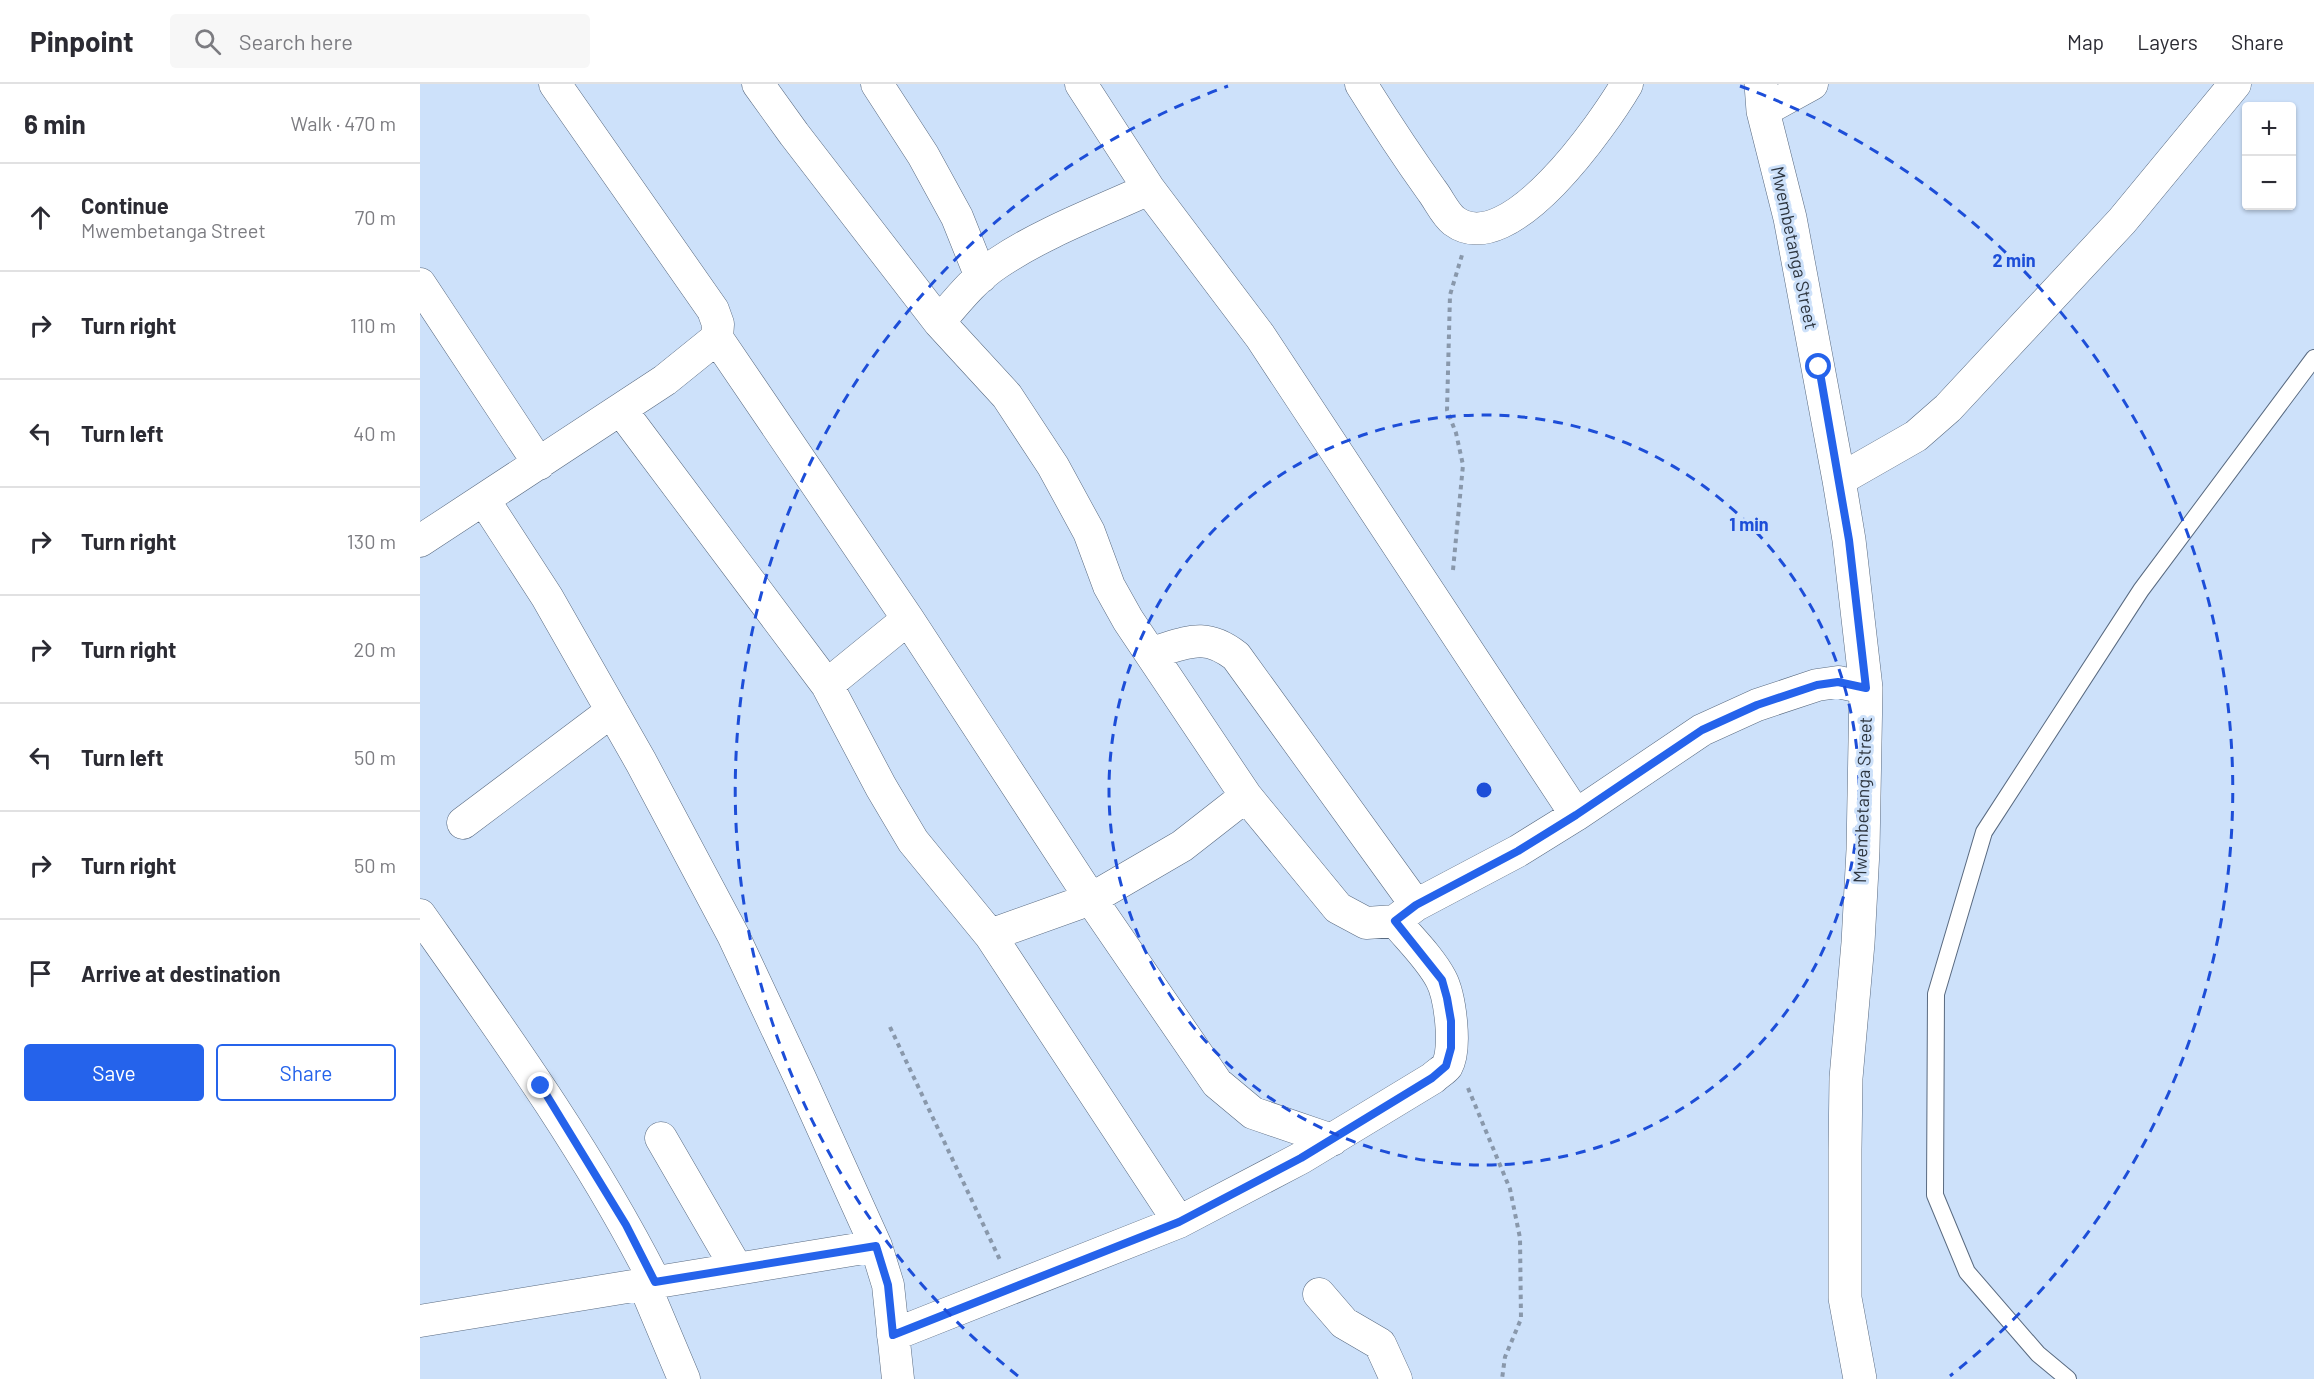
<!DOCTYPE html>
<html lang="en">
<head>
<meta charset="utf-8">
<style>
	body { margin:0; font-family:Barlow,sans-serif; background:#f7f7f7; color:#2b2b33 }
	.controls { position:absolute; right:18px; top:18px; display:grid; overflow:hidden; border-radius:6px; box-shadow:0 2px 4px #0004 }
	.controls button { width:54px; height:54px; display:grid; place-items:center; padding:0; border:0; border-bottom:2px solid #e1e1e2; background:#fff; color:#2b2b33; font:30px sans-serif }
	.stop { position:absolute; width:18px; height:18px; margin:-14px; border:4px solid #2563eb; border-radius:50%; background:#fff }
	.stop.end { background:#2563eb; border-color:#fff; box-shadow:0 2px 6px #0008 }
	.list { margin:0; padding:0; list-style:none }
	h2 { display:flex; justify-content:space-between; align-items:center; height:78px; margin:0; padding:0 24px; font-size:26px }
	h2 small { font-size:20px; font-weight:400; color:#7c7c81 }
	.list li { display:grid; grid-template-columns:39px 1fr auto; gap:18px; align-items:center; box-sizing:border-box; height:108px; padding:0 24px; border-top:2px solid #e1e1e2 }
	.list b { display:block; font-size:22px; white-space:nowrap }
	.list p { margin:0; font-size:20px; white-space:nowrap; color:#7c7c81 }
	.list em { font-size:20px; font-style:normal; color:#7c7c81 }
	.actions { display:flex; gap:12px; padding:18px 24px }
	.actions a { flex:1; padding:14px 0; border:2px solid #2563eb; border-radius:6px; text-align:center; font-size:21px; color:#2563eb }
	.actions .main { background:#2563eb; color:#fff }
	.icon { flex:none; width:33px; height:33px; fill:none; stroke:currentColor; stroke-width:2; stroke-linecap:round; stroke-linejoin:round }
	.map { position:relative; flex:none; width:1894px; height:1295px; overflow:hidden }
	header { display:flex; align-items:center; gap:36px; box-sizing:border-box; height:84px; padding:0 30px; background:#fff; border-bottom:2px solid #e1e1e2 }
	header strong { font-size:28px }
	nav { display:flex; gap:33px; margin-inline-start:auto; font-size:21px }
	.search { width:420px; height:54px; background:#f7f7f7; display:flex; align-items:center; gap:15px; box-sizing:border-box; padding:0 21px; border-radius:6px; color:#7c7c81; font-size:22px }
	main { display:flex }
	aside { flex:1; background:#fff }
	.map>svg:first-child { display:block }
</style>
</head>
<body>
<header>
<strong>Pinpoint</strong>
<div class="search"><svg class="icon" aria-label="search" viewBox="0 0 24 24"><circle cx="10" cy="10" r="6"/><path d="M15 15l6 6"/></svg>Search here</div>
<nav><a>Map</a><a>Layers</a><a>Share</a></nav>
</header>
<main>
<aside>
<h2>6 min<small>Walk · 470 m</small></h2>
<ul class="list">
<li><svg class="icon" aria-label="ahead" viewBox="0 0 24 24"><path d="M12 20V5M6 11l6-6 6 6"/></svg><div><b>Continue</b><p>Mwembetanga Street</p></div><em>70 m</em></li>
<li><svg class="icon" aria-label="right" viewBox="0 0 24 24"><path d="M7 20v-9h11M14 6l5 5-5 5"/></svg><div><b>Turn right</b></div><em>110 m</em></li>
<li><svg class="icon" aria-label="left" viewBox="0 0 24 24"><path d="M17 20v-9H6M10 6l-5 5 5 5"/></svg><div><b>Turn left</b></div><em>40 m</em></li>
<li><svg class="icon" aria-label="right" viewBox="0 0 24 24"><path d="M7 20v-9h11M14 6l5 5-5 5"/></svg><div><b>Turn right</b></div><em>130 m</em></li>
<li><svg class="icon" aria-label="right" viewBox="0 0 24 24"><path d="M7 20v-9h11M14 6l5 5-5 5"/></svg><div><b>Turn right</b></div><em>20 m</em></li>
<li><svg class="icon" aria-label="left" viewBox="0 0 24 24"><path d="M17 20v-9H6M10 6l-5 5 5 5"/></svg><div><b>Turn left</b></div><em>50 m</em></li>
<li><svg class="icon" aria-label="right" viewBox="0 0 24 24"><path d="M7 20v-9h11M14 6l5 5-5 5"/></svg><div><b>Turn right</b></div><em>50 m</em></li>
<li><svg class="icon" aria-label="arrive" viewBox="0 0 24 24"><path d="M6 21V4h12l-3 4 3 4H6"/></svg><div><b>Arrive at destination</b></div></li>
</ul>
<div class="actions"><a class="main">Save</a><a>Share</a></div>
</aside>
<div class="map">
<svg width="1894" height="1295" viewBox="0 0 1894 1295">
	<rect width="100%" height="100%" fill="#cde1fa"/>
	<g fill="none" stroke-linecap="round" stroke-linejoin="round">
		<g stroke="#596a80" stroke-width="18">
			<path id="lane" d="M 1648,1295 L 1618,1270 L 1547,1188 L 1515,1111 L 1516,910 L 1564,748 L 1721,506 L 1894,274"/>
		</g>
		<g stroke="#596a80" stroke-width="33">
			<path id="street" d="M 338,0 L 374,50 L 519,238 L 587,312 L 633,382 L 669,448 L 689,502 L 708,536 L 826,712 L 918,824 L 946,839 L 975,837 L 996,821 L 1098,767 L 1156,731 L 1282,646 L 1337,621 L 1397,601 L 1418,598 L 1446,604
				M 457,0 L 503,71 L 537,133 L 561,193
				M 661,0 L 729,105 L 840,252 L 1156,731
				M 941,0 C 964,37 987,72 1012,107 C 1019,116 1025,130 1034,137 C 1089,178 1184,39 1207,0
				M 1343,27 L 1392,0
				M 0,200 L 119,380
				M 519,238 C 537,217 555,194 578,179 C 624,148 679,128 729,105
				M 297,254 L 488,535 L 671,815 L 797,999 L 833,1029 L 912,1056
				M 201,326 L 407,601 L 461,703 L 493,757 L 570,851 L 759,1138
				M 1419,396 L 1496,352 L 1528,324 L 1702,137 L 1815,0
				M 64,416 L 127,513 L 221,678 L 313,851 L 380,994 L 456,1162 L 468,1201 L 478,1295
				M 0,457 L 245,296 L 297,254 L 298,240 L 293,226 L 135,0
				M 731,569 C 767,559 784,547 816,572 L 996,821
				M 407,601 L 488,535
				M 43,739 L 192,627
				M 0,831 C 84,950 169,1068 235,1198
				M 570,851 L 671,815 L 762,762 L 826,712
				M 241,1054 L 317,1185
				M 224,1200 L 264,1295
				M 899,1210 L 924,1239 L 960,1260 L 976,1295
				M 0,1237 L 456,1162
				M 473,1251 L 759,1138 L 881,1074 L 1013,994 C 1017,990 1024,986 1027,982 C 1037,964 1030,912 1021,895 C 1010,874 990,855 975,837"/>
		</g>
		<g stroke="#596a80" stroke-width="34">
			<path id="secondary" d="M 1341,0 L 1343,27 L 1370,134 L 1419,396 L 1429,456 L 1446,604 L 1443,766 L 1438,859 L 1426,994 L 1425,1065 L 1425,1214 L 1440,1295"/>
		</g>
		<path stroke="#8998ab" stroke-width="4" stroke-dasharray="4.5 4.5" stroke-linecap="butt" d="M 1033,486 L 1043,381 L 1036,349 L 1027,326 L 1030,211 L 1042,171
			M 470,943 L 580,1176
			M 1048,1004 L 1090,1105 L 1100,1154 L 1101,1235 L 1085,1273 L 1082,1295"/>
		<use href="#lane" stroke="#fff" stroke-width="16"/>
		<use href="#street" stroke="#fff" stroke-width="32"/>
		<use href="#secondary" stroke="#fff" stroke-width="33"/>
	</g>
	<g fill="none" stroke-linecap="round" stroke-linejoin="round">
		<path stroke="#2563eb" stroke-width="8" d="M 121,1002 L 206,1141 L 235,1198 L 456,1162 L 468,1201 L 473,1251 L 759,1138 L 881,1074 L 1012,994 L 1026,982 L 1031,964 L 1031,937 L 1027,914 L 1022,896 L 975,837 L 996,821 L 1098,767 L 1156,731 L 1282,646 L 1337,621 L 1397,601 L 1418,598 L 1446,604 L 1429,456 L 1399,283"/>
	</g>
	<g fill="none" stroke="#1d4ed8" stroke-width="3" stroke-dasharray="10 8">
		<circle cx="1064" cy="706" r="375"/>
		<path d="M598 1292A749 749 0 0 1 808 2M1320 2A749 749 0 0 1 1530 1292"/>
	</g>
	<g text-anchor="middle" stroke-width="6" stroke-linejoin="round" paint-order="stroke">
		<g font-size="18" fill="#2d353f" stroke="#cde1fa">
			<text transform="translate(1374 164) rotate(78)" y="6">Mwembetanga Street</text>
			<text transform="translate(1443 716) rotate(-88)" y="6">Mwembetanga Street</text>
		</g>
	</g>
	<circle cx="1064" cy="706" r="9" fill="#1d4ed8" stroke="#cde1fa" stroke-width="3"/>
	<g font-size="18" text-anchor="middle" font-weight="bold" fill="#1d4ed8" stroke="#cde1fa" stroke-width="6" stroke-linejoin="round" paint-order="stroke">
		<text x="1594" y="183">2 min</text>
		<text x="1329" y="447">1 min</text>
	</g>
</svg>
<div class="controls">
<button>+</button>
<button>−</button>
</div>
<div class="stop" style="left:1399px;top:283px"></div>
<div class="stop end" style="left:121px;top:1002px"></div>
</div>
</main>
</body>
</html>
